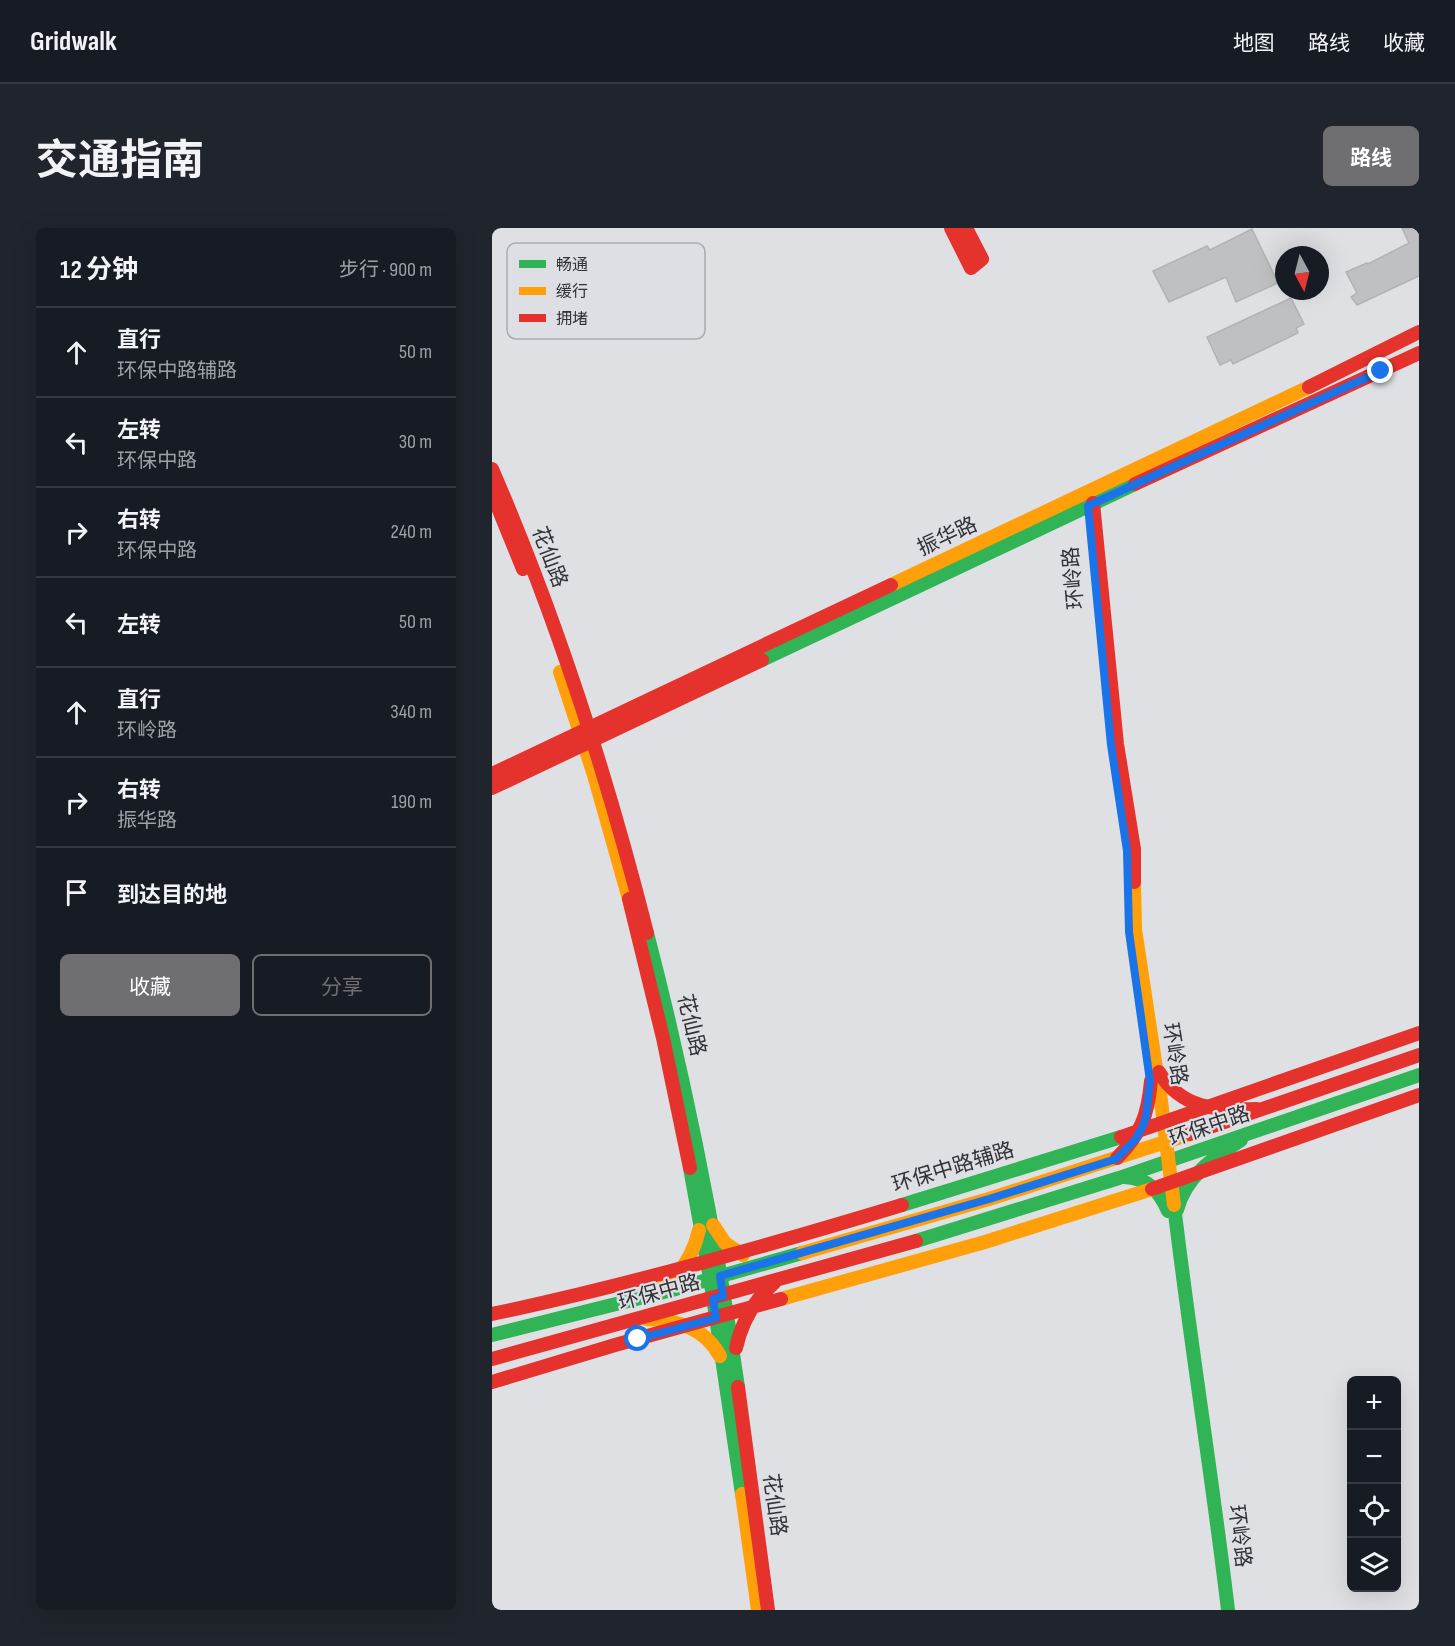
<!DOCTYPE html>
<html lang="zh">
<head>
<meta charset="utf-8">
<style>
	body { margin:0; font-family:"Sofia Sans Condensed","Noto Sans SC",sans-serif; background:#20242c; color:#f1f3f6 }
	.controls { position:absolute; right:18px; bottom:18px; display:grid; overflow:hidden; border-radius:9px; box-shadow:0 6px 24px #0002 }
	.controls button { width:54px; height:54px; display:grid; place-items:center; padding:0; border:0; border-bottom:2px solid #363941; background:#171b24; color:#f1f3f6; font:30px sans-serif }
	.compass { position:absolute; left:783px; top:18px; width:54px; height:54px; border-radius:50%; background:#171b24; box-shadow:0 6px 24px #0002; rotate:173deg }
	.stop { position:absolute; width:18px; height:18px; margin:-14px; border:4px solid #1a73e8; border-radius:50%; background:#fff }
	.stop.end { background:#1a73e8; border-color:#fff; box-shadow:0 2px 6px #0008 }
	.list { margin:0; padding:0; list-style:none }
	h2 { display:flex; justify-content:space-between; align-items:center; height:78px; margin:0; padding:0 24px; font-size:26px }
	h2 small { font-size:20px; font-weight:400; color:#9ea1a6 }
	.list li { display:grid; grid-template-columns:39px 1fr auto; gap:18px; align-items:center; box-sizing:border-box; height:90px; padding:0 24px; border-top:2px solid #363941 }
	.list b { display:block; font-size:22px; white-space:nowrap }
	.list p { margin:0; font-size:20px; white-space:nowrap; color:#9ea1a6 }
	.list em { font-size:20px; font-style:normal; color:#9ea1a6 }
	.actions { display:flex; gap:12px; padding:18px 24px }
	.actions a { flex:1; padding:14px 0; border:2px solid #6f6f72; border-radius:9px; text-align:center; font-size:21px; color:#6f6f72 }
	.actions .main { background:#6f6f72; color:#fff }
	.icon { flex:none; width:33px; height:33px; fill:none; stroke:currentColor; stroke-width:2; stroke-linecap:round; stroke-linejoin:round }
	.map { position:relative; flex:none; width:927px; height:1382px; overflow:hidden; border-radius:9px }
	header { display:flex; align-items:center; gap:36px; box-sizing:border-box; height:84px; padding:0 30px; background:#171b24; border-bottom:2px solid #363941 }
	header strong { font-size:28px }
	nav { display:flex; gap:33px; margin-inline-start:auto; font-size:21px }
	.intro { display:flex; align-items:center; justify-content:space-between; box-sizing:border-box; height:144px; padding:0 36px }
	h1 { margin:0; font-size:42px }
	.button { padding:15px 27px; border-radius:9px; background:#6f6f72; color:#fff; font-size:21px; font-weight:700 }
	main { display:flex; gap:36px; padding:0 36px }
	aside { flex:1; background:#171b24; border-radius:9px; box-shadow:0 6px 24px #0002 }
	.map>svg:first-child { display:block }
</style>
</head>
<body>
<header>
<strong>Gridwalk</strong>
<nav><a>地图</a><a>路线</a><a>收藏</a></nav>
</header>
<div class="intro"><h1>交通指南</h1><a class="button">路线</a></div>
<main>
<aside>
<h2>12 分钟<small>步行 · 900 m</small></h2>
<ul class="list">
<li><svg class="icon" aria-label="ahead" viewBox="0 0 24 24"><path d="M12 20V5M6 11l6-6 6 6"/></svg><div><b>直行</b><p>环保中路辅路</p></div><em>50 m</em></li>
<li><svg class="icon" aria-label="left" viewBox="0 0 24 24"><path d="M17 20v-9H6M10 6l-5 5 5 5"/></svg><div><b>左转</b><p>环保中路</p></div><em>30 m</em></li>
<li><svg class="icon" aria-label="right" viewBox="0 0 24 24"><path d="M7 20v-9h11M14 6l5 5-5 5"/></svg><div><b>右转</b><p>环保中路</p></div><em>240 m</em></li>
<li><svg class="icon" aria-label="left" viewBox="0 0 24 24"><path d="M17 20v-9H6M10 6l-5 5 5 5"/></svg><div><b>左转</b></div><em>50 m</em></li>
<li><svg class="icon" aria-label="ahead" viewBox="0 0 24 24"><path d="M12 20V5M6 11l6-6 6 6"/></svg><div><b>直行</b><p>环岭路</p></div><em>340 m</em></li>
<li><svg class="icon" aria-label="right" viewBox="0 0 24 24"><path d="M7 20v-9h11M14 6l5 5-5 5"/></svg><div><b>右转</b><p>振华路</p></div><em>190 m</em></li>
<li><svg class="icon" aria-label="arrive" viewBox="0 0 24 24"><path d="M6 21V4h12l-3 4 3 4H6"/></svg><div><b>到达目的地</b></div></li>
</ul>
<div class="actions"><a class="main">收藏</a><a>分享</a></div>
</aside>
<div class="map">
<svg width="927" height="1382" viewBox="0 0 927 1382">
	<rect width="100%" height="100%" fill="#dfe0e3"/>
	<path fill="#bfc0c2" stroke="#b1b2b4" stroke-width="1.5" d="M 910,0 L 927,0 L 927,48 L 865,77 L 859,69 L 865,65 L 854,44 L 875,35 L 876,36 L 917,15 Z
		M 760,1 L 786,55 L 744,74 L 734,49 L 677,74 L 661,43 L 715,18 L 718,22 Z
		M 799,70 L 812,96 L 804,100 L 806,105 L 741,136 L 739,132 L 728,137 L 715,109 Z"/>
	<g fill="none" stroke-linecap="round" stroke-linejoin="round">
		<path stroke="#30b455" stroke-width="14" d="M 270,432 L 643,256
			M 155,705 C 194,855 224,1006 246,1159
			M 198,940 L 219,1056 L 250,1266
			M 632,949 C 655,950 667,962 676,983
			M 410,977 L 629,909
			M 682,977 C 698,1113 720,1247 736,1382
			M 685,982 C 694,948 721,930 749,912
			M 424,1013 L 627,950 L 927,847
			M 0,1107 L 180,1062 L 310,1025"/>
		<path stroke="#ff9f0a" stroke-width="14" d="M 399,357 L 817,159
			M 68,444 L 102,547 L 137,671
			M 642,654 L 643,701 L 669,873 L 682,977
			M 221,997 L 233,1015 L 251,1027
			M 310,1025 L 497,971 L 698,906
			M 166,1063 C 188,1048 201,1029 207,1002
			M 289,1071 L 493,1014 L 660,961
			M 154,1091 C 185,1092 212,1099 228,1128
			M 250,1266 L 266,1382"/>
		<path stroke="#e5322d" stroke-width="14" d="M 459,0 L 479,40 L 490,31 L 474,0
			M 817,159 L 927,104
			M 0,241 C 65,391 115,547 155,705
			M 643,256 L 927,125
			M 0,265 L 31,341
			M 601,275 L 625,516 L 642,621 L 642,654
			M 0,546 L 399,357
			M 0,560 L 270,432
			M 137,671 L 171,810 L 198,940
			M 667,844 C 689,881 725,883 765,881
			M 698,906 L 927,827
			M 629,909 L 927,805
			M 625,930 C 649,906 656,887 659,853
			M 660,961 L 927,867
			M 0,1086 C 138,1057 275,1018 410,977
			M 244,1120 C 250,1093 262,1072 283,1054
			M 0,1131 L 424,1013
			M 0,1154 L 123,1117 L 289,1071
			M 246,1159 L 276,1382"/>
	</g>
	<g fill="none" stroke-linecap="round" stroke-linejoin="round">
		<path stroke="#1a73e8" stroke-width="8" d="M 146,1111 L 224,1090 L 221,1071 L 231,1068 L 228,1048 L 497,971 L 624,931 L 643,912 L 650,900 L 654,889 L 658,853 L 637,704 L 635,623 L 619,517 L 596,278 L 889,143"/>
	</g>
	<g text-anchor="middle" stroke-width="4.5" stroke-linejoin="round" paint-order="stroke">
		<g font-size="21" fill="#323235" stroke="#dddfe5">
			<text transform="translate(455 308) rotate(-25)" y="7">振华路</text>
			<text transform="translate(58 329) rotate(69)" y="7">花仙路</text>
			<text transform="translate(581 350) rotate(-95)" y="7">环岭路</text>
			<text transform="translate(200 797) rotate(77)" y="7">花仙路</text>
			<text transform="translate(683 826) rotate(81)" y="7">环岭路</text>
			<text transform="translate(717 898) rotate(-19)" y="7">环保中路</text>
			<text transform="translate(461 939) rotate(-17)" y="7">环保中路辅路</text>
			<text transform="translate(167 1064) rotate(-15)" y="7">环保中路</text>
			<text transform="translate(283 1277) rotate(82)" y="7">花仙路</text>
			<text transform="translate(748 1308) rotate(83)" y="7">环岭路</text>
		</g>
	</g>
	<rect x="15" y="15" width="198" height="96" rx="9" fill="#dddfe5" stroke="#aaabb0" stroke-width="1.5"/>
	<rect x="27" y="32" width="27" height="8" fill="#30b455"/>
	<rect x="27" y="59" width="27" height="8" fill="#ff9f0a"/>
	<rect x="27" y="86" width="27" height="8" fill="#e5322d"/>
	<g font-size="16" fill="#323235">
		<text x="64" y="42">畅通</text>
		<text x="64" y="69">缓行</text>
		<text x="64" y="96">拥堵</text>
	</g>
</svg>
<div class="controls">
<button>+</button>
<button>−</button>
<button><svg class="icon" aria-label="locate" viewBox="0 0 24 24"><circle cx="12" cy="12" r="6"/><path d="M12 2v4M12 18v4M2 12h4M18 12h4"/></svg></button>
<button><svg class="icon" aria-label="layers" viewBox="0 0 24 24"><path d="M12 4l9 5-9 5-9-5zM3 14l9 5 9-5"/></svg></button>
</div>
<svg class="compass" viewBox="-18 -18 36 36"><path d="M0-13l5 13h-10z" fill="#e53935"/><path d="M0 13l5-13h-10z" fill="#9ea1a6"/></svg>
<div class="stop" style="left:146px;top:1111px"></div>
<div class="stop end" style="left:889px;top:143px"></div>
</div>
</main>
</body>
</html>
